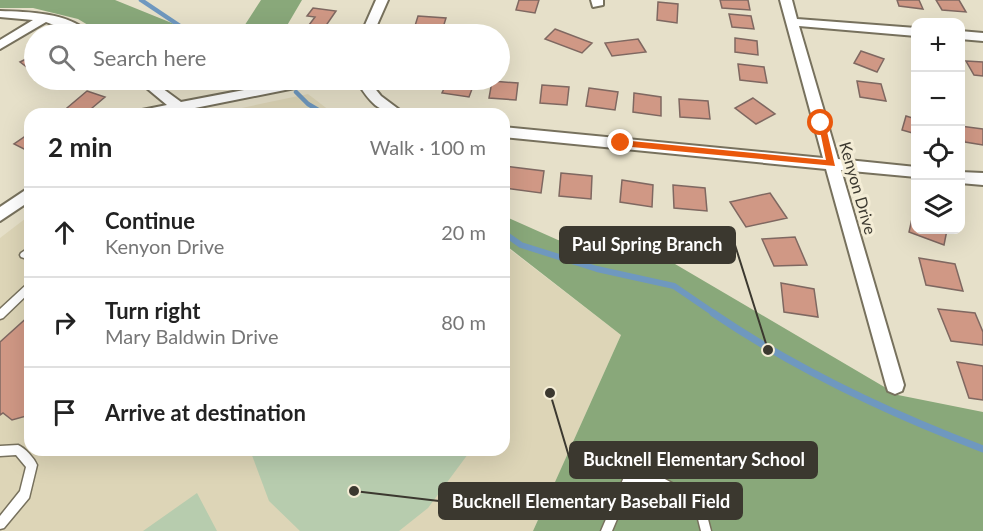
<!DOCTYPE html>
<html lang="en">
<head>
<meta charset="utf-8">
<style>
	body { margin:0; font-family:Lato,sans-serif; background:#f6f6f6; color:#222 }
	.controls { position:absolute; right:18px; top:18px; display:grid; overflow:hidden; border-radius:12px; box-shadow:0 6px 24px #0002 }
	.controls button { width:54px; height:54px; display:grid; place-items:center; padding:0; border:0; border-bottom:2px solid #e0e0e0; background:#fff; color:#222; font:30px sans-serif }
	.stop { position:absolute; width:18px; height:18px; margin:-14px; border:4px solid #ea580c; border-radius:50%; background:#fff }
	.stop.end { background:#ea580c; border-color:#fff; box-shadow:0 2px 6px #0008 }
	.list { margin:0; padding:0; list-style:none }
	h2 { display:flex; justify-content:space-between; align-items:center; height:78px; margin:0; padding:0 24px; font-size:26px }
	h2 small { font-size:20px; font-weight:400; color:#767676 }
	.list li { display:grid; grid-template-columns:39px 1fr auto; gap:18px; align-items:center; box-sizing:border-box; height:90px; padding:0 24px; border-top:2px solid #e0e0e0 }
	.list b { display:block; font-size:22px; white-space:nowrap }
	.list p { margin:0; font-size:20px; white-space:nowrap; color:#767676 }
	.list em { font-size:20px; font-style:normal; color:#767676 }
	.icon { flex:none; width:33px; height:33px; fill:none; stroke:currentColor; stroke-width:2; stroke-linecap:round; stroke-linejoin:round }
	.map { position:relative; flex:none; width:983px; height:531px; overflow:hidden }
	.search { position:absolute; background:#fff; box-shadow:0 6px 24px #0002; left:24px; top:24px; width:486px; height:66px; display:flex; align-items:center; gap:15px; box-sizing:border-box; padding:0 21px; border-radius:33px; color:#767676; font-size:22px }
	.panel { position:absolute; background:#fff; box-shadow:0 6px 24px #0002; left:24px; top:108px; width:486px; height:348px; border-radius:18px }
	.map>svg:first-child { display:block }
</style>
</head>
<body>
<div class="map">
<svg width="983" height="531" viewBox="0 0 983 531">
	<rect width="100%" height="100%" fill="#e6e0c9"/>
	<path fill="#ddd5b7" d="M 308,94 L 334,114 L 213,114 Z
		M 30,215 L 30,450 L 504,450 L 504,245 L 621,335 L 533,531 L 0,531 L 0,238 Z"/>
	<path fill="#b7ccae" d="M 250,450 L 471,450 L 428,508 L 399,531 L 300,531 L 269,501 Z
		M 197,493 L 217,531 L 143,531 Z"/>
	<path fill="#89a87a" d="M 0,0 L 115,0 L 199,34 L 103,34 L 78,19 L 33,8 L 0,8 Z
		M 261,0 L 302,0 L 282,34 L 239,34 Z
		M 174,80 L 267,80 L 239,86 L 186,87 Z
		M 504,216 L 558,240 L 652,264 L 658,254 L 898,395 L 983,412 L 983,531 L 533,531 L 621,335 L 504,244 Z"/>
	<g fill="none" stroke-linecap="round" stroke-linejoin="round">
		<path stroke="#6f98bf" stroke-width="4.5" d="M 141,0 L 192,34
			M 296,92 L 308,104 L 325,114"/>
		<path stroke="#6f98bf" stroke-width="6" d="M 504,233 L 521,245 L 597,269 L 674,286 L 715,314"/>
		<path stroke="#6f98bf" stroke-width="7" d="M 713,313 C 797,370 888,413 983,449"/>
	</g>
	<path fill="#d09885" stroke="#7f6861" stroke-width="1.5" d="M 519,0 L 539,0 L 535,13 L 516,10 Z
		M 720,0 L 748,0 L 750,10 L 722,8 Z
		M 897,0 L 919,0 L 923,9 L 899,6 Z
		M 936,0 L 959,0 L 966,12 L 942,10 Z
		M 658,2 L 678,4 L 677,23 L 657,20 Z
		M 313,8 L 336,11 L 325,27 L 309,25 L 315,17 L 307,16 Z
		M 729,14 L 751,16 L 754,29 L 732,27 Z
		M 418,16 L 446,18 L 442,31 L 414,29 Z
		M 555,29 L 592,43 L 582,53 L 545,39 Z
		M 735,38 L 757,41 L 758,55 L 735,52 Z
		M 638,39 L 646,52 L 612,56 L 605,43 Z
		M 861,51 L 884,59 L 877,72 L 854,63 Z
		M 34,55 L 34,70 L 32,71 L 20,62 Z
		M 966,61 L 983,62 L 983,76 L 974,75 Z
		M 738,64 L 764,67 L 767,83 L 740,80 Z
		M 448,80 L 475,81 L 469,97 L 442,93 Z
		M 492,81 L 518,83 L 516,100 L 489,98 Z
		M 857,81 L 881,84 L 886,101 L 860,97 Z
		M 542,85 L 569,87 L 567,105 L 540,103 Z
		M 589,88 L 618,92 L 615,110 L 586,106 Z
		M 87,91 L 105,97 L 85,114 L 67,108 Z
		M 634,93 L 661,97 L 661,116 L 633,112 Z
		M 753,98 L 775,114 L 756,124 L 735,108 Z
		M 679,99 L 708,101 L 710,119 L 680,117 Z
		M 906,116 L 916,119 L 916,134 L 902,130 Z
		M 960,126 L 983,129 L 983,145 L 965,142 Z
		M 30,133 L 30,152 L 14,144 Z
		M 504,166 L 544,171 L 541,193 L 504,188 Z
		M 561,173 L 592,176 L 591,199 L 559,196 Z
		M 622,180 L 653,185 L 652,207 L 620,202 Z
		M 673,185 L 705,188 L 707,211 L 674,208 Z
		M 770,193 L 787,218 L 746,227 L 730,202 Z
		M 914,210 L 916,230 L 947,230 L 944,245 L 909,232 Z
		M 795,237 L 807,265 L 774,266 L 762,239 Z
		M 919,258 L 955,264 L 963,291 L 926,285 Z
		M 781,283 L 814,289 L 818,317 L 784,312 Z
		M 938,309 L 975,313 L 983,332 L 983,345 L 951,341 Z
		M 30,315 L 30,415 L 12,420 L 3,413 L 0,415 L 0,342 Z
		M 957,362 L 983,366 L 983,400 L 969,398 Z"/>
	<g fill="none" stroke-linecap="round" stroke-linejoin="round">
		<g stroke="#77715d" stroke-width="3">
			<path id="lane" d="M 30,247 L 30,255 L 24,258 L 21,257 L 20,255 L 21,253 Z
				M 30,283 L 30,292 L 3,318 L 0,319 L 0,309 L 27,284 Z
				M 18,445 C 25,448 34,458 37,465 L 29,498 L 4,528 L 0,529 L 0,516 L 20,491 L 26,467 L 16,455 L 0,456 L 0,446 Z
				M 628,476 L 663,478 L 703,500 L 711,531 L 701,531 L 695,507 L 662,488 L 631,486 L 612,531 L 601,531 L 624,477 Z"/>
		</g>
		<g stroke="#77715d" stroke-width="4">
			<path id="street" d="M 376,0 L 388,0 L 373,34 L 361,34 Z
				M 591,0 L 603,0 L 603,5 L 593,7 Z
				M 780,0 L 792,0 L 797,19 L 916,28 L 916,36 L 799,26 L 838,159 L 916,167 L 916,177 L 841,170 L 904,385 L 902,391 L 895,394 L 888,391 L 886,385 L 826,169 L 504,137 L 504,127 L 823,158 Z
				M 0,11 C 28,12 69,12 90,34 L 77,34 L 46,22 L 0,49 L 0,40 L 33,20 L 0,17 Z
				M 960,31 L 983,33 L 983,41 L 960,39 Z
				M 137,80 L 151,80 L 181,102 L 296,80 L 321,80 L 315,84 L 165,114 L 135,114 L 137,111 L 167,105 Z
				M 356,80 L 368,80 L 381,96 L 405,114 C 378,114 369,101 356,80 Z
				M 960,172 L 983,173 L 983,185 L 960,183 Z
				M 30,187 L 30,201 L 0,221 L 0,207 Z"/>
		</g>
		<use href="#lane" fill="#fff" fill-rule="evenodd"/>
		<use href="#street" fill="#fff" fill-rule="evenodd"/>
	</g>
	<path fill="#ea580c" d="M 818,121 L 825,123 L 835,166 L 621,146 L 617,143 L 621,140 L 826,160 Z"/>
	<g text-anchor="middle" stroke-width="6" stroke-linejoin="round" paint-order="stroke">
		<g font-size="16" fill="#3b382f" stroke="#f4edd6">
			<text transform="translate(858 188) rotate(74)" y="6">Kenyon Drive</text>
		</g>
	</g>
	<path fill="none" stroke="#3b382f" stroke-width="2" d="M768 350L735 245M550 393L570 460M354 491L439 501"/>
	<g fill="#3b382f" stroke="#f4edd6" stroke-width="2">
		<circle cx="768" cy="350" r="6"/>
		<circle cx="550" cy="393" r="6"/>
		<circle cx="354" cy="491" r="6"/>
	</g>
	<g fill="#3b382f" stroke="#3b382f" stroke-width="2">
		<rect x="560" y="227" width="175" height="36" rx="6"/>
		<rect x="570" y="442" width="247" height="36" rx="6"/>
		<rect x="439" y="483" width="303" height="36" rx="6"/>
	</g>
	<g font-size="18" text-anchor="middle" font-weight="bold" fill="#fff">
		<text x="647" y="251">Paul Spring Branch</text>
		<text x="694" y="466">Bucknell Elementary School</text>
		<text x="591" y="508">Bucknell Elementary Baseball Field</text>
	</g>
</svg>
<div class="controls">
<button>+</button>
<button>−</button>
<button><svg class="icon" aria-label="locate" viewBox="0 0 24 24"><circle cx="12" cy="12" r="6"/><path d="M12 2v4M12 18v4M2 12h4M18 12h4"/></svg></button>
<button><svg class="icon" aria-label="layers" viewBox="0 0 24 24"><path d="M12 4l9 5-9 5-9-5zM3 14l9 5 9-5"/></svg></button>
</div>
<div class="stop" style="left:821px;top:123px"></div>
<div class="stop end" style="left:621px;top:143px"></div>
<div class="search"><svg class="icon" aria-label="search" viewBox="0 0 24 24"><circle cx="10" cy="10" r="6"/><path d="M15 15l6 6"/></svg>Search here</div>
<section class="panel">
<h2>2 min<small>Walk · 100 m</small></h2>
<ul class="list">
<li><svg class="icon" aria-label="ahead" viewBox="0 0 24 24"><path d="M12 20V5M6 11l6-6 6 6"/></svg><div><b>Continue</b><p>Kenyon Drive</p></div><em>20 m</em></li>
<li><svg class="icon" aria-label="right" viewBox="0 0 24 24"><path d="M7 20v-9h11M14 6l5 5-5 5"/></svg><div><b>Turn right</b><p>Mary Baldwin Drive</p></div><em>80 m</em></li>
<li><svg class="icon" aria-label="arrive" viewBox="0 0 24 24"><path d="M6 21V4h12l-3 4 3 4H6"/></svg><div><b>Arrive at destination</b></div></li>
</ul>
</section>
</div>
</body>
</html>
